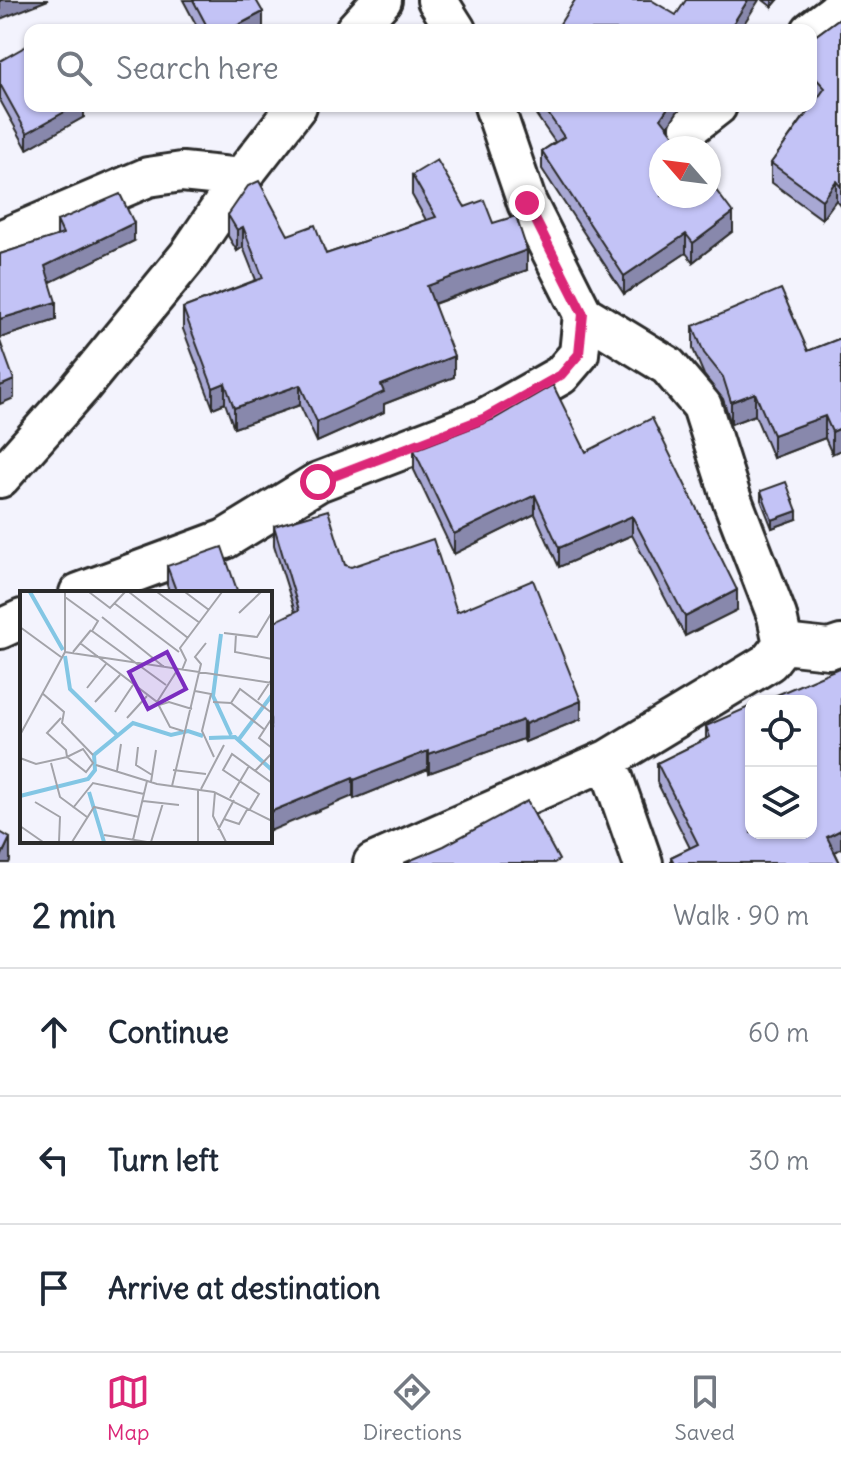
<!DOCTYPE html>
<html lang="en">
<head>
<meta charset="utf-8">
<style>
	body { margin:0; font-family:Delius,sans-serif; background:#f2f2f3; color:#1f2937 }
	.controls { position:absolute; right:24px; bottom:24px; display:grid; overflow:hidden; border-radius:16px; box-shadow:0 2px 6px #0004 }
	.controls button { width:72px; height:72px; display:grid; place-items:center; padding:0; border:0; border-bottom:2px solid #e0e1e3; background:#fff; color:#1f2937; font:40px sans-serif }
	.compass { position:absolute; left:649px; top:136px; width:72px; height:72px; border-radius:50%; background:#fff; box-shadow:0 2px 6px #0004; rotate:298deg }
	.stop { position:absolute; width:24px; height:24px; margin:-18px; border:6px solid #db2777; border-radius:50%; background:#fff }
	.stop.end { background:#db2777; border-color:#fff; box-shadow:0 2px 8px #0008 }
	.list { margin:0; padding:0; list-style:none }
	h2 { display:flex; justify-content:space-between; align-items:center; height:104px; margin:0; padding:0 32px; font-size:34px }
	h2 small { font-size:26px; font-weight:400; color:#747a83 }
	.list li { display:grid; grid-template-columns:52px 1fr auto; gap:24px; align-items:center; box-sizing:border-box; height:128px; padding:0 32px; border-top:2px solid #e0e1e3 }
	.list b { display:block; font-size:30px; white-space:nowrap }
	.list em { font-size:26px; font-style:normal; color:#747a83 }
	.icon { flex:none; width:44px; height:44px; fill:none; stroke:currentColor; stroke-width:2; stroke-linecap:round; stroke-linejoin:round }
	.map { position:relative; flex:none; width:841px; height:863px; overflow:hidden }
	.search { position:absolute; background:#fff; box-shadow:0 2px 6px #0004; left:24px; right:24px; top:24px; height:88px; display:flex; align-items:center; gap:20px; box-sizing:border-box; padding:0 28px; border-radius:16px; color:#747a83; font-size:30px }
	.sheet { height:488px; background:#fff }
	nav { display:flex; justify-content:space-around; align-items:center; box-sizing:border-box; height:112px; border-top:2px solid #e0e1e3; background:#fff; font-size:22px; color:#747a83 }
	nav a { display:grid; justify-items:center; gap:4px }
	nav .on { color:#db2777 }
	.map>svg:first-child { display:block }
</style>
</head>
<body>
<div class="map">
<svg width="841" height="863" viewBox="0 0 841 863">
	<rect width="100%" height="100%" fill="#f3f3fd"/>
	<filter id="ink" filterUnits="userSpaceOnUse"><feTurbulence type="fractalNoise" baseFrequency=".0125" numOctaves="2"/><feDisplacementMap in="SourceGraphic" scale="16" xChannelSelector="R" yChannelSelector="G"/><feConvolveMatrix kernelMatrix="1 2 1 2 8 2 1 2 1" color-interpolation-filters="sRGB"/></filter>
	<g filter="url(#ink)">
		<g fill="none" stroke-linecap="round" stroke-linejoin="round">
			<g stroke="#2b2b2b" stroke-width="44">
				<path id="minor" d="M 437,0 L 456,30
					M 355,30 L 382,0
					M 811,31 L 841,8
					M 690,127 L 717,106
					M 0,240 L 148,177 L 182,172 L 241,178
					M 583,314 L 668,366 L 702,406 L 731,497 L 777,616 L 783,644
					M 0,478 L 80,388 L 188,256 L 241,178 L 297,106
					M 79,593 L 225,539 L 318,482 L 483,419 L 561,375 L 579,354 L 583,314 L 527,203 L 494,106
					M 0,629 L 22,619
					M 783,644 L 829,649 L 841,645
					M 607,760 L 643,863
					M 373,863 L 607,760 L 769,662 L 783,644"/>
			</g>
			<use href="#minor" stroke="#fff" stroke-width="38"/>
		</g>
		<path fill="#a8a8d4" stroke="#2b2b2b" stroke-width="2" d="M 183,0 L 256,0 L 263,30 L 199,30 Z
			M 763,0 L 778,0 L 772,7 Z
			M 841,17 L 841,206 L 836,200 L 822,219 L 771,182 L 771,163 L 817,98 L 811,92 L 811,39 Z
			M 0,61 L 84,106 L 84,117 L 27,149 L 0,100 Z
			M 530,106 L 681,106 L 667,127 L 733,231 L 693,262 L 686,253 L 624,294 L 542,169 L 542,151 L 555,142 Z
			M 412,175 L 493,223 L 527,270 L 434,304 L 454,377 L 384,404 L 384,412 L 317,442 L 300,405 L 234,428 L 225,403 L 213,408 L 183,329 L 183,308 L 256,280 L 243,247 L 237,251 L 228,236 L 228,215 L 288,235 L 326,254 L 426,220 L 412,195 Z
			M 57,221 L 134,241 L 50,282 L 56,320 L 0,338 L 0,254 L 57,236 Z
			M 693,326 L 808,351 L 841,338 L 832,454 L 825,438 L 773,458 L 755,415 L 731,424 L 723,399 L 704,375 L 693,349 Z
			M 414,450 L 586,452 L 737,610 L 685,636 L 632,535 L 559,567 L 535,514 L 454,554 L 414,470 Z
			M 761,491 L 797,519 L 772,528 L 761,500 Z
			M 274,526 L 345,565 L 457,612 L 581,719 L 525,742 L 523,739 L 429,773 L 428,769 L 354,799 L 274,545 Z
			M 167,566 L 238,593 L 170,593 L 167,585 Z
			M 706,726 L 835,852 L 840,863 L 671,863 L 671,857 L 690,848 L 657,782 L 657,763 L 706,739 Z"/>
		<path fill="#8888ac" stroke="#2b2b2b" stroke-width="2" d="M 0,0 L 48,0 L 0,19 Z
			M 748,0 L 759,0 L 740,30 L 729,30 Z
			M 772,0 L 778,0 L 772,7 Z
			M 263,12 L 263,30 L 229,30 Z
			M 75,106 L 84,106 L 84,117 L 27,149 L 27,133 Z
			M 669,106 L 681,106 L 661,137 L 661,118 Z
			M 836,181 L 836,200 L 822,219 L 822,200 Z
			M 733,213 L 733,231 L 693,262 L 693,243 Z
			M 134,223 L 134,241 L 45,285 L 45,266 Z
			M 243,227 L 243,247 L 237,251 L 237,230 Z
			M 686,234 L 686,253 L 624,294 L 624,276 Z
			M 527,250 L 527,270 L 427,306 L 427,286 Z
			M 56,302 L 56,320 L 0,338 L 0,319 Z
			M 454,356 L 454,377 L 384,404 L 384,412 L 317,442 L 317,422 L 381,385 Z
			M 14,380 L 14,398 L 0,404 L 0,386 Z
			M 225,383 L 225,403 L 213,408 L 213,388 Z
			M 300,385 L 300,405 L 234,428 L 234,408 Z
			M 755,393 L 755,415 L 731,424 L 731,402 Z
			M 825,416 L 825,438 L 773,458 L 773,435 Z
			M 841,428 L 841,450 L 832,454 L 832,432 Z
			M 535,495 L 535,514 L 454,554 L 454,534 Z
			M 797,511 L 797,519 L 772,528 L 772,520 Z
			M 632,516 L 632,535 L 559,567 L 559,548 Z
			M 737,590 L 737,610 L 685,636 L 685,617 Z
			M 581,701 L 581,719 L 525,742 L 525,724 Z
			M 523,720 L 523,739 L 429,773 L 429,754 Z
			M 428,751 L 428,769 L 354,799 L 354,780 Z
			M 353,778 L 353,796 L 270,831 L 270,812 Z
			M 841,830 L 841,849 L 827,856 L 827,837 Z
			M 10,838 L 10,861 L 9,863 L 0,863 L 0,859 Z"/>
		<path fill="#c3c3f6" stroke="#2b2b2b" stroke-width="2" d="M 193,0 L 256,0 L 263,12 L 229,30 L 209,30 Z
			M 575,0 L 651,0 L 676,15 L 686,0 L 748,0 L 729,30 L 556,30 Z
			M 841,17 L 841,187 L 836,181 L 822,200 L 771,163 L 825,88 L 811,73 L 811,39 Z
			M 30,44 L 30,106 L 75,106 L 27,133 L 0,84 L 0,61 Z
			M 543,106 L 669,106 L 661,118 L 684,148 L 661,148 L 661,196 L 709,196 L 709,181 L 733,213 L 693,243 L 686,234 L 624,276 L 542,151 L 564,137 Z
			M 437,160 L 465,207 L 484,200 L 493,223 L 516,216 L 527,250 L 427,286 L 454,356 L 381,385 L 384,392 L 317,422 L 300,385 L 234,408 L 225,383 L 213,388 L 183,308 L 263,278 L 243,227 L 237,230 L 228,215 L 248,186 L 259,181 L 288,235 L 315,225 L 326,254 L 436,217 L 412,175 Z
			M 120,194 L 134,223 L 45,266 L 56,302 L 0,319 L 0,254 L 63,234 L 57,221 Z
			M 781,289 L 808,351 L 841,338 L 841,428 L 832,432 L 825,416 L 773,435 L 755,393 L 731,402 L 723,377 L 704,353 L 693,326 Z
			M 0,341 L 14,380 L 0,386 Z
			M 553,385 L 586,452 L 652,418 L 737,590 L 685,617 L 632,516 L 559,548 L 535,495 L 454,534 L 414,450 L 494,419 Z
			M 786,482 L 797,511 L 772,520 L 761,491 Z
			M 328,510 L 345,565 L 351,567 L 433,539 L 457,612 L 533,580 L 581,701 L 525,724 L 523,720 L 429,754 L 428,751 L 354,780 L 353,778 L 270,812 L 270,624 L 299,610 L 274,526 Z
			M 222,547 L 238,593 L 177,593 L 167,566 Z
			M 841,667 L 841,830 L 827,837 L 840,863 L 674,863 L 671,857 L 698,844 L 657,763 L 710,737 L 706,726 L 751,706 L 751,833 L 811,833 L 811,701 L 763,701 Z
			M 527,801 L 559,860 L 554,863 L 404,863 L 444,846 Z
			M 0,832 L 10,838 L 0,859 Z"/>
	</g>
	<g fill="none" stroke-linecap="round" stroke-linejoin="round" filter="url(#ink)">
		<path stroke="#db2777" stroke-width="10" d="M 318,482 L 483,419 L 561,375 L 579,354 L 583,314 L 527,203"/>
	</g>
	<g transform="translate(20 591)">
		<rect width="252" height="252" fill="#f3f3fd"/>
		<path fill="none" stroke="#83c6e4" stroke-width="4" d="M 10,1 L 43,59M 201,43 L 193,105 L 211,144M 45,65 L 50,98 L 98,145M 189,147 L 215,146 L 252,179M 219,148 L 252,104M 69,201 L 84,251M 0,205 L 68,188 L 75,179 L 74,164 L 113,132 L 151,144 L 168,140 L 183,145"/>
		<path fill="none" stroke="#a3a3a9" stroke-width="2" d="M 69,1 L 90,17 L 105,1M 109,1 L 168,47M 137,1 L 180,32M 165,1 L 189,19M 45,6 L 78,30 L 72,40 L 146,94M 94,12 L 159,61M 219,22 L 241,1M 82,26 L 144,76M 0,36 L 41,66M 204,42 L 237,46 L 252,21M 216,43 L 215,61 L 252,68M 60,52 L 137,111 L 150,136 L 163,140M 45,61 L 252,92M 53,61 L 71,39M 162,79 L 166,69 L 160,57 L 202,1M 67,97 L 86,73M 175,100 L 191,103 L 182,140 L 194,166M 22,102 L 44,121 L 42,132 L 73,164M 238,109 L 252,88M 75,111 L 100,84M 137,111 L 158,78M 193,111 L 211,112 L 245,139M 211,112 L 220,98 L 252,122M 139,114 L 149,111 L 172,118M 95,121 L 113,94M 107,127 L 127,105M 252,127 L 239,147 L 252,157M 0,144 L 45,61 L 45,1M 118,156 L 116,174 L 132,184M 0,167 L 16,173 L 47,166 L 66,181 L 73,172 L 63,158 L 47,166 L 46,159 L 27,142 L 41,127M 31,172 L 40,206 L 67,226M 76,174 L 137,193 L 194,201 L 252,230M 153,179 L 186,183M 97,180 L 101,153M 235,180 L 252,162M 131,191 L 136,159M 152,195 L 181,73 L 175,66 L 186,52M 178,198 L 178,251M 181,198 L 204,154M 195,201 L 193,225 L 206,251M 210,207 L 229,175M 123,210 L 159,214M 15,211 L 40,226 L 39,251M 53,217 L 73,192 L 124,203M 230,218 L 239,203 L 203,179 L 212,163 L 252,192M 204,228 L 219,233 L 228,217M 0,235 L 23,251M 198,239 L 214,209M 84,244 L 127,251M 113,249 L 127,190M 52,251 L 74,216 L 119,226M 131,251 L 143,212"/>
		<path fill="#7b2cbf" fill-opacity="0.15" stroke="#7b2cbf" stroke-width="4" d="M 147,61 L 166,98 L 128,118 L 109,81 Z"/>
		<rect width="252" height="252" fill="none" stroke="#2b2b2b" stroke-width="4"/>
	</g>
</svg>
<div class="controls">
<button><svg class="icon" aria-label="locate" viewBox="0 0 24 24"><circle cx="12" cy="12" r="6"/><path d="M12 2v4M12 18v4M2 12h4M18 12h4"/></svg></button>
<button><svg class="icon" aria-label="layers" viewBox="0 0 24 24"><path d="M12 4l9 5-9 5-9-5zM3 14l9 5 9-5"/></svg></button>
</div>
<svg class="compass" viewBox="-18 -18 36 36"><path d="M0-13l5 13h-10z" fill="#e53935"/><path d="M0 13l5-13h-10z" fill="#747a83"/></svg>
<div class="stop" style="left:318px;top:482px"></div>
<div class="stop end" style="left:527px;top:203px"></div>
<div class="search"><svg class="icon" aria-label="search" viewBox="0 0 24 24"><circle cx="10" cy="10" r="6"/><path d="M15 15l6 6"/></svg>Search here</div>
</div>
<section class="sheet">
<h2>2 min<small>Walk · 90 m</small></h2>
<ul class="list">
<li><svg class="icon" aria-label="ahead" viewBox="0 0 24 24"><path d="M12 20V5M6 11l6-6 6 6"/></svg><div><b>Continue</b></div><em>60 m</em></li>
<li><svg class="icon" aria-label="left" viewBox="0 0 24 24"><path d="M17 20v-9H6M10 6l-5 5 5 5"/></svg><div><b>Turn left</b></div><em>30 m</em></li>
<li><svg class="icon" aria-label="arrive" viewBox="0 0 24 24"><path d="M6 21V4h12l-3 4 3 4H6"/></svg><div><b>Arrive at destination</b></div></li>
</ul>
</section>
<nav>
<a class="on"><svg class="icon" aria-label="map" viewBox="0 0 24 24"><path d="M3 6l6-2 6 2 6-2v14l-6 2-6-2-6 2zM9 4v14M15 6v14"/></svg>Map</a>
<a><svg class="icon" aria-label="directions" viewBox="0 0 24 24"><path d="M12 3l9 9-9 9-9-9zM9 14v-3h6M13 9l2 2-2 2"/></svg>Directions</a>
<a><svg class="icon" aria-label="saved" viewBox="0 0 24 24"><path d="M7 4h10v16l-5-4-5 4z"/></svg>Saved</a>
</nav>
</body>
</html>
